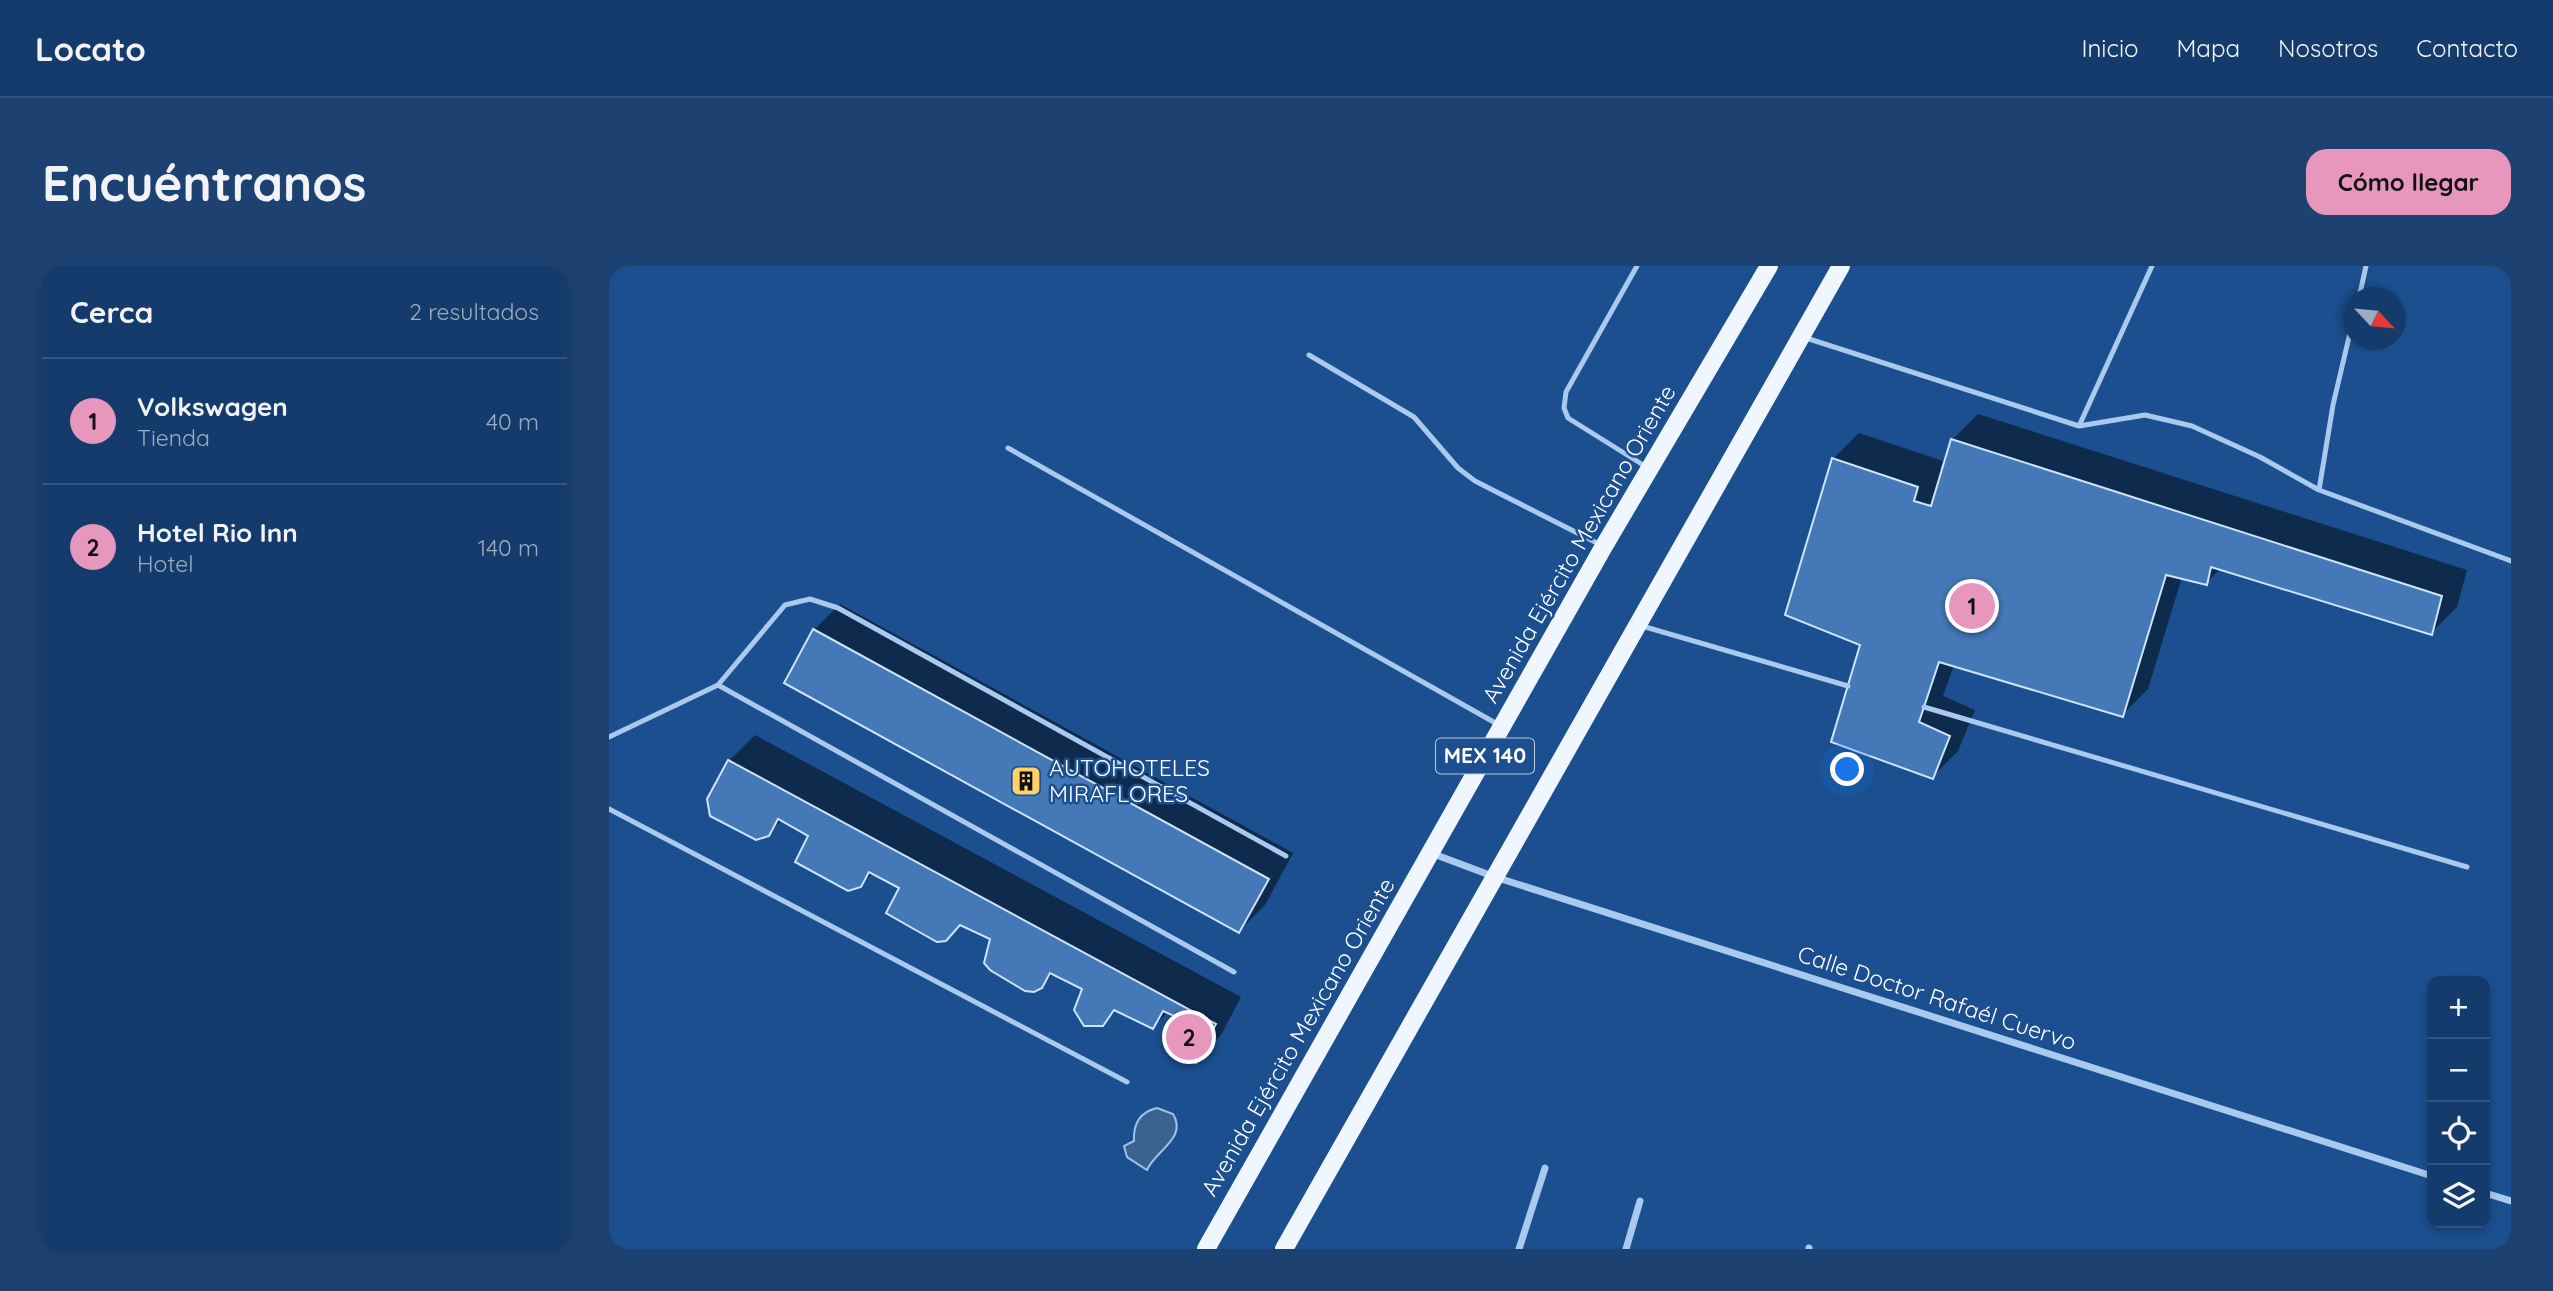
<!DOCTYPE html>
<html lang="es">
<head>
<meta charset="utf-8">
<style>
	body { margin:0; font-family:Quicksand,sans-serif; background:#1d4271; color:#f1f3f6 }
	.controls { position:absolute; right:21px; bottom:21px; display:grid; overflow:hidden; border-radius:14px; box-shadow:0 4px 10px #0003 }
	.controls button { width:63px; height:63px; display:grid; place-items:center; padding:0; border:0; border-bottom:2px solid #33557e; background:#143b6b; color:#f1f3f6; font:35px sans-serif }
	.compass { position:absolute; left:1734px; top:21px; width:63px; height:63px; border-radius:50%; background:#143b6b; box-shadow:0 4px 10px #0003; rotate:116deg }
	.you { position:absolute; left:1239px; top:504px; width:24px; height:24px; margin:-18px; border:5px solid #fff; border-radius:50%; background:#1a73e8; box-shadow:0 0 0 10px #1a73e833 }
	.badge { display:grid; place-items:center; width:46px; height:46px; border-radius:50%; background:#e797bd; color:#111; font-size:23px; font-weight:700 }
	.pin { position:absolute; translate:-50% -50%; border:4px solid #fff; box-shadow:0 2px 7px #0006 }
	.list { margin:0; padding:0; list-style:none }
	h2 { display:flex; justify-content:space-between; align-items:center; height:91px; margin:0; padding:0 28px; font-size:30px }
	h2 small { font-size:23px; font-weight:400; color:#9dadc1 }
	.list li { display:grid; grid-template-columns:46px 1fr auto; gap:21px; align-items:center; box-sizing:border-box; height:126px; padding:0 28px; border-top:2px solid #33557e }
	.list b { display:block; font-size:26px; white-space:nowrap }
	.list p { margin:0; font-size:23px; white-space:nowrap; color:#9dadc1 }
	.list em { font-size:23px; font-style:normal; color:#9dadc1 }
	.icon { flex:none; width:38px; height:38px; fill:none; stroke:currentColor; stroke-width:2; stroke-linecap:round; stroke-linejoin:round }
	.map { position:relative; flex:none; width:1902px; height:983px; overflow:hidden; border-radius:21px }
	header { display:flex; align-items:center; gap:42px; box-sizing:border-box; height:98px; padding:0 35px; background:#143b6b; border-bottom:2px solid #33557e }
	header strong { font-size:33px }
	nav { display:flex; gap:38px; margin-inline-start:auto; font-size:24px }
	.intro { display:flex; align-items:center; justify-content:space-between; box-sizing:border-box; height:168px; padding:0 42px }
	h1 { margin:0; font-size:49px }
	.button { padding:18px 32px; border-radius:21px; background:#e797bd; color:#111; font-size:24px; font-weight:700 }
	main { display:flex; gap:42px; padding:0 42px }
	aside { flex:1; background:#143b6b; border-radius:21px; box-shadow:0 4px 10px #0003 }
	.map>svg:first-child { display:block }
</style>
</head>
<body>
<header>
<strong>Locato</strong>
<nav><a>Inicio</a><a>Mapa</a><a>Nosotros</a><a>Contacto</a></nav>
</header>
<div class="intro"><h1>Encuéntranos</h1><a class="button">Cómo llegar</a></div>
<main>
<aside>
<h2>Cerca<small>2 resultados</small></h2>
<ul class="list">
<li><span class="badge">1</span><div><b>Volkswagen</b><p>Tienda</p></div><em>40 m</em></li>
<li><span class="badge">2</span><div><b>Hotel Rio Inn</b><p>Hotel</p></div><em>140 m</em></li>
</ul>
</aside>
<div class="map">
<svg width="1902" height="983" viewBox="0 0 1902 983">
	<rect width="100%" height="100%" fill="#1b4f8f"/>
	<path fill="#3c6290" stroke="#9cc4f0" stroke-width="2" d="M 548,842 L 564,848 C 579,872 546,885 538,904 L 518,891 L 515,880 L 525,875 C 524,857 531,846 548,842 Z"/>
	<path fill="#0007" d="M 1369,148 L 1858,304 L 1848,341 L 1822,367 L 1612,302 L 1597,317 L 1573,311 L 1539,423 L 1513,449 L 1345,399 L 1334,430 L 1366,444 L 1349,485 L 1323,511 L 1254,378 L 1224,193 L 1250,167 L 1334,195 L 1331,203 L 1335,204 L 1343,174 Z
		M 231,338 L 684,587 L 656,639 L 630,665 L 205,364 Z
		M 146,469 L 632,731 L 612,769 L 586,795 L 574,753 L 560,745 L 544,761 L 508,744 L 493,758 L 475,723 L 445,707 L 432,721 L 383,672 L 354,658 L 336,674 L 292,621 L 264,607 L 251,619 L 201,569 L 173,554 L 159,568 L 120,495 Z"/>
	<path fill="#4478b7" stroke="#cfe3fa" stroke-width="2" d="M 1342,173 L 1833,330 L 1823,369 L 1602,301 L 1598,319 L 1557,309 L 1514,451 L 1330,396 L 1310,456 L 1341,470 L 1324,513 L 1222,476 L 1251,379 L 1176,349 L 1223,192 L 1309,221 L 1305,235 L 1322,240 Z
		M 204,363 L 660,613 L 630,667 L 175,417 Z
		M 119,494 L 607,758 L 587,797 L 558,784 L 572,753 L 554,745 L 544,763 L 505,744 L 494,760 L 475,760 L 465,744 L 473,723 L 441,707 L 433,722 L 425,726 L 416,725 L 381,704 L 375,697 L 381,673 L 351,659 L 337,675 L 328,676 L 303,662 L 277,647 L 290,622 L 260,606 L 252,621 L 239,625 L 186,596 L 199,570 L 169,553 L 160,570 L 147,574 L 101,550 L 98,533 Z"/>
	<g fill="none" stroke-linecap="round" stroke-linejoin="round">
		<path stroke="#a9c9ee" stroke-width="5" d="M 1028,0 L 957,126 L 955,142 L 959,152 L 1039,202
			M 1750,32 L 1757,0
			M 1194,71 L 1470,160 L 1536,149 L 1583,160 L 1651,191 L 1710,224 L 1902,295
			M 700,89 L 805,151 L 849,202 L 866,215 L 992,279
			M 1470,160 L 1543,0
			M 399,182 L 890,459
			M 1710,224 L 1724,139 L 1744,54
			M 1033,360 L 1239,420
			M 109,419 L 625,706
			M 1315,441 L 1858,601
			M 0,471 L 109,419 L 176,339 L 201,333 L 229,342 L 677,590
			M 0,543 L 518,816"/>
		<path stroke="#a9c9ee" stroke-width="7" d="M 822,587 L 886,611 L 1823,910
			M 1876,927 L 1902,935
			M 910,983 L 936,902
			M 1017,983 L 1031,935
			M 1200,983 L 1200,982"/>
		<path stroke="#f0f6ff" stroke-width="18" d="M 597,983 L 995,280 L 1160,0
			M 675,983 L 1232,0"/>
	</g>
	<defs>
		<g id="building-square" transform="scale(1.575)"><rect x="-9" y="-9" width="18" height="18" rx="4" fill="#ffd166" stroke="#1b4f8f"/><path d="M-4-6H4V6H1V3H-1V6H-4ZM-2.5-4.3h1.7v1.8h-1.7ZM.8-4.3h1.7v1.8H.8ZM-2.5-1h1.7V.8h-1.7ZM.8-1h1.7V.8H.8Z" fill="#111"/></g>
	</defs>
	<g fill-rule="evenodd">
		<use href="#building-square" x="417" y="515"/>
	</g>
	<g text-anchor="middle" stroke-width="5" stroke-linejoin="round" paint-order="stroke">
		<rect fill="#1b4f8f" stroke="#bbcadd" stroke-width="2" x="827" y="472.5" width="98" height="35" rx="5"/>
		<g font-size="21" font-weight="bold" fill="#fff">
			<text x="876" y="497">MEX 140</text>
		</g>
		<g font-size="23" fill="#fff" stroke="#1b4f8f">
			<text transform="translate(970 278) rotate(-60)" y="8">Avenida Ejército Mexicano Oriente</text>
			<text transform="translate(1328 732) rotate(18)" y="8">Calle Doctor Rafaél Cuervo</text>
			<text transform="translate(689 771) rotate(-60)" y="8">Avenida Ejército Mexicano Oriente</text>
		</g>
		<g font-size="23" fill="#fff" stroke="#1b4f8f" text-anchor="start">
			<text x="440" y="510">AUTOHOTELES<tspan x="440" dy="26">MIRAFLORES</tspan></text>
		</g>
	</g>
</svg>
<div class="controls">
<button>+</button>
<button>−</button>
<button><svg class="icon" aria-label="locate" viewBox="0 0 24 24"><circle cx="12" cy="12" r="6"/><path d="M12 2v4M12 18v4M2 12h4M18 12h4"/></svg></button>
<button><svg class="icon" aria-label="layers" viewBox="0 0 24 24"><path d="M12 4l9 5-9 5-9-5zM3 14l9 5 9-5"/></svg></button>
</div>
<svg class="compass" viewBox="-18 -18 36 36"><path d="M0-13l5 13h-10z" fill="#e53935"/><path d="M0 13l5-13h-10z" fill="#9dadc1"/></svg>
<div class="you"></div>
<div class="pin badge" style="left:1363px;top:340px">1</div>
<div class="pin badge" style="left:580px;top:771px">2</div>
</div>
</main>
</body>
</html>
